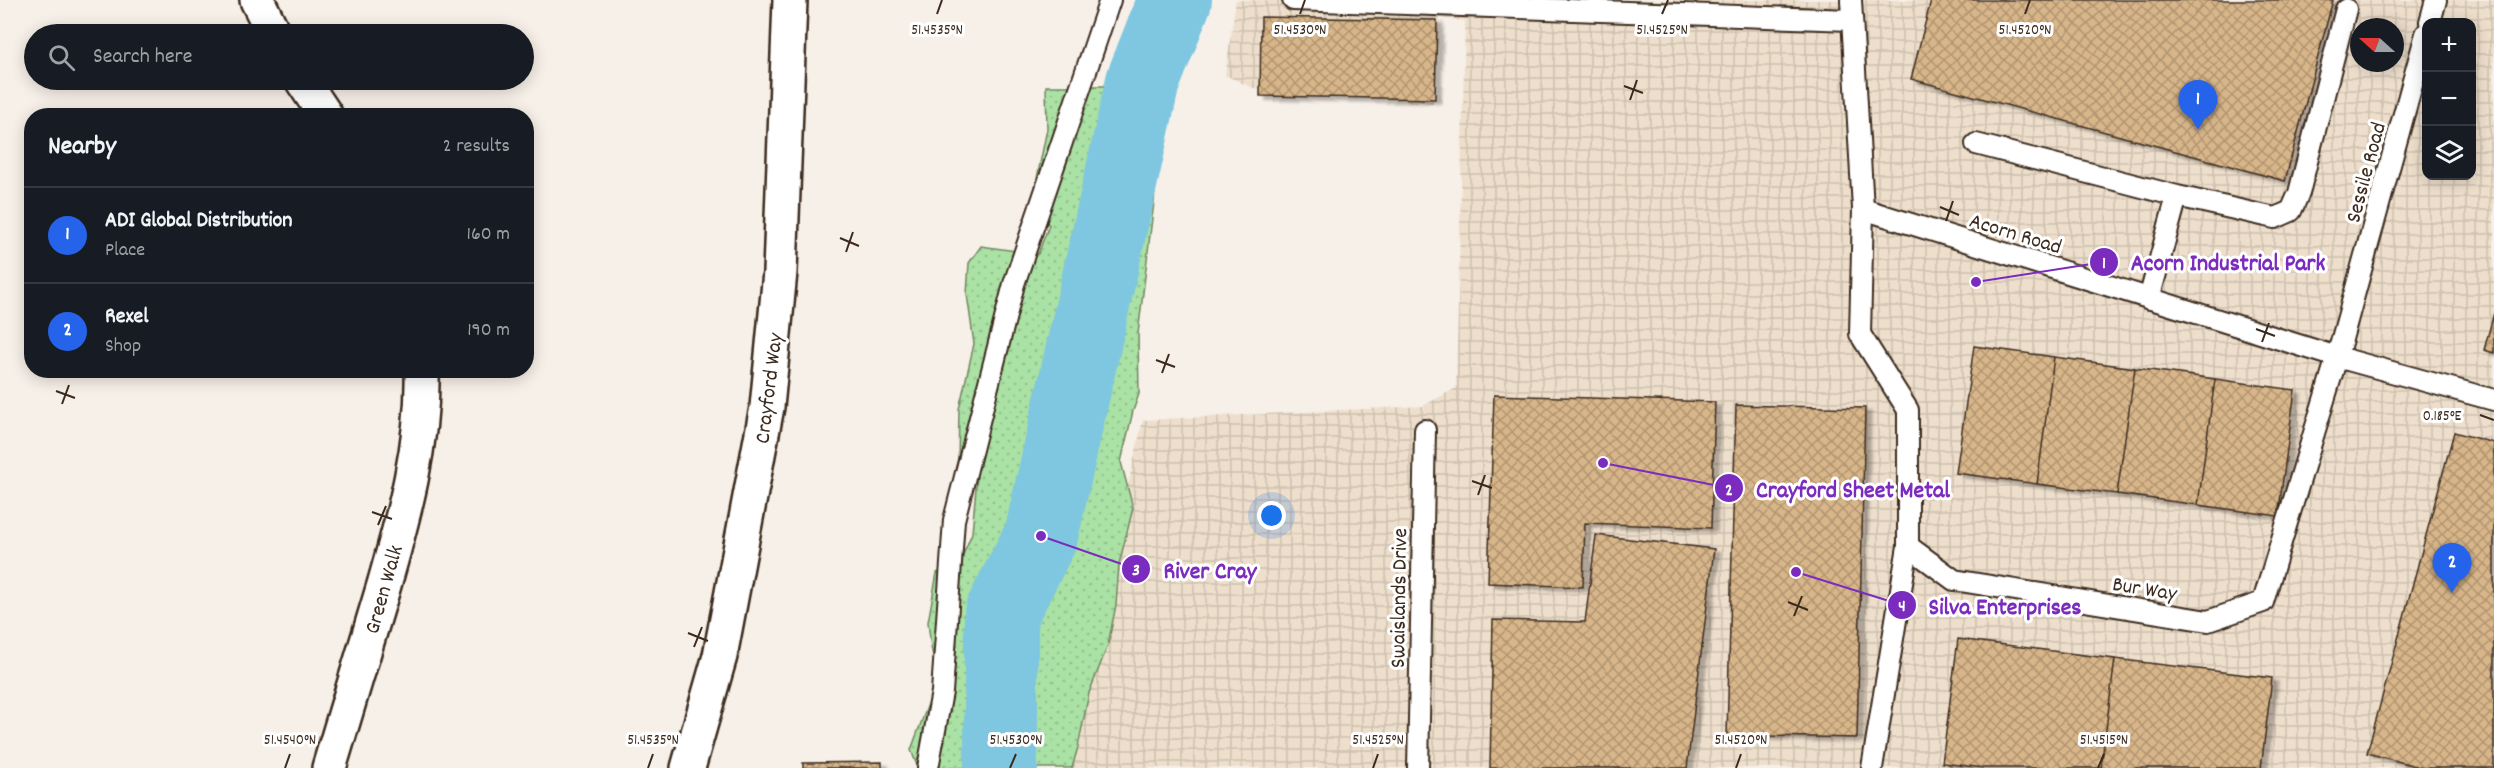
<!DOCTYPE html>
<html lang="en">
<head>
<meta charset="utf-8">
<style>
	body { margin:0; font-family:Dekko,sans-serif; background:#242831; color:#f1f3f6 }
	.controls { position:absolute; right:18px; top:18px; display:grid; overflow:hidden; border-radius:12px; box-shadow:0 3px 15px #0003 }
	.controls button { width:54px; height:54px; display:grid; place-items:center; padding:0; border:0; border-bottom:2px solid #363941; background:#171b24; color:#f1f3f6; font:30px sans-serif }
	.compass { position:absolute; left:2350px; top:18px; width:54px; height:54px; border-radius:50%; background:#171b24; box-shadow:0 3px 15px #0003; rotate:291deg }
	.you { position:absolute; left:1272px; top:516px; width:21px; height:21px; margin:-15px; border:4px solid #fff; border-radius:50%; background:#1a73e8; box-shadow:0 0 0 9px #1a73e833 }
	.badge { display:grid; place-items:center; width:39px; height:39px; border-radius:50%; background:#2563eb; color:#fff; font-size:20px; font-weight:700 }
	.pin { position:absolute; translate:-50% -50px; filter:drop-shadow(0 2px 3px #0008) }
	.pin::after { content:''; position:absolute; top:32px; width:21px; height:18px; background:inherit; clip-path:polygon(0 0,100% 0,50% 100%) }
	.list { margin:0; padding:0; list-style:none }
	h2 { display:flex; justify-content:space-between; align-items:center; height:78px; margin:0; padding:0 24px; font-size:26px }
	h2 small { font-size:20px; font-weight:400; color:#9ea1a6 }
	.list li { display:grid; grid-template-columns:39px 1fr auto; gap:18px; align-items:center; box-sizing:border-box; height:96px; padding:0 24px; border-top:2px solid #363941 }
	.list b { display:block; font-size:22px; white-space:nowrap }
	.list p { margin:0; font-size:20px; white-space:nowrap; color:#9ea1a6 }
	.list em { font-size:20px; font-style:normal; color:#9ea1a6 }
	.icon { flex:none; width:33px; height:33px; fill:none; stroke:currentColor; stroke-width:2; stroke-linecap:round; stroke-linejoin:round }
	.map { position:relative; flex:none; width:2494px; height:768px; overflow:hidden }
	.search { position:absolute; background:#171b24; box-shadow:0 3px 15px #0003; left:24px; top:24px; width:510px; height:66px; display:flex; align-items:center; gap:15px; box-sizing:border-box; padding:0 21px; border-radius:33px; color:#9ea1a6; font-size:22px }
	.panel { position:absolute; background:#171b24; box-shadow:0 3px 15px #0003; left:24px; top:108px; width:510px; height:270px; border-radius:24px }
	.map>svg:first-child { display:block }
</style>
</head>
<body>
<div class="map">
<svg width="2494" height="768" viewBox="0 0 2494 768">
	<defs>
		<pattern id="industrial-grid" width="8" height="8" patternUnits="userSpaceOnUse" patternTransform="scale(1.5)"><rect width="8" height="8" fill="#eedfcc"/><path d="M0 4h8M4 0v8" fill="none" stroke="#cdc0af"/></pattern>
		<pattern id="grass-dots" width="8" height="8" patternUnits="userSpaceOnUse" patternTransform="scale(1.5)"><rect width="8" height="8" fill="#aae1a4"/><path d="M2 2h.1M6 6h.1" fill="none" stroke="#93c18d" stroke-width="1.8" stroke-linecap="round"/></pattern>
		<pattern id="building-cross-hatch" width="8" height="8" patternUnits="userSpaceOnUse" patternTransform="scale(1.5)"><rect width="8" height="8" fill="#d8b68a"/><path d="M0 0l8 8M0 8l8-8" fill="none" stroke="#b09470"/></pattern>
		<filter id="shadow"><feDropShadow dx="6" dy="4" stdDeviation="1.5" flood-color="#0004"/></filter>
	</defs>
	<rect width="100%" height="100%" fill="#f7f0e8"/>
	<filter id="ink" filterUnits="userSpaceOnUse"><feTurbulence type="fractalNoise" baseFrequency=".0167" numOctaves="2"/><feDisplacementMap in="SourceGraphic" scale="12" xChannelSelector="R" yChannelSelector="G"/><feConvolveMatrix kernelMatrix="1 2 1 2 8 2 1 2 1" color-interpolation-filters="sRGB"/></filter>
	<g filter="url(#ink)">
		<path fill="url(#industrial-grid)" fill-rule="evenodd" d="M 1236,0 L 2494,0 L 2494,768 L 1062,768 L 1143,420 L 1423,406 L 1456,388 L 1465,21 L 1440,18 L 1433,103 L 1253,88 L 1225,75 ZM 2426,22 L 2472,22 L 2472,176 L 2426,176 ZM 2359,27 L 2395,27 L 2395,63 L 2359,63 Z"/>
		<path fill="url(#grass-dots)" stroke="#728661" stroke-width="1.5" d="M 1046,86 L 1164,86 L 1154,202 L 1138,334 L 1139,394 L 1133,411 L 1121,462 L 1133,508 L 1119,564 L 1116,605 L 1108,645 L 1089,693 L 1078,747 L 1072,768 L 918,768 L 911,750 L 938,677 L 931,647 L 928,622 L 937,573 L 960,562 L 972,533 L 977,476 L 958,464 L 959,409 L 974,344 L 967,294 L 969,263 L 981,246 L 1038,254 L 1049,225 L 1032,203 L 1047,129 Z"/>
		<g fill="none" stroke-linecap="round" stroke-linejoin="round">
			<path stroke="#7fc7e0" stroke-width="74" d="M 1001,768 L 1001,614 L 1041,536 L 1143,81 L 1175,0"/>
		</g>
		<path fill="url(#building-cross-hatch)" stroke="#3b2a1e" stroke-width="1.5" filter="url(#shadow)" d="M 1931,0 L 2333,0 L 2285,181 L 1911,79 Z
			M 1261,17 L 1437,20 L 1435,99 L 1260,96 Z
			M 2494,313 L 2494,353 L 2484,350 Z
			M 1974,346 L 2054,357 L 2037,484 L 1956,473 Z
			M 2054,357 L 2135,368 L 2117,494 L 2037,484 Z
			M 2135,368 L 2215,379 L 2198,505 L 2117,494 Z
			M 2215,379 L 2295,390 L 2278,516 L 2198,505 Z
			M 1494,395 L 1715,402 L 1711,528 L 1585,523 L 1583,587 L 1488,583 Z
			M 1736,405 L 1865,408 L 1857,738 L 1727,735 Z
			M 2454,432 L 2494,443 L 2494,768 L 2423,768 L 2367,753 Z
			M 1596,535 L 1714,549 L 1687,768 L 1490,768 L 1493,620 L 1585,622 Z
			M 1958,639 L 2115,659 L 2101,768 L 1984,768 L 1942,763 Z
			M 2115,659 L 2272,678 L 2261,768 L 2101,768 Z
			M 882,762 L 882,768 L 803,768 L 803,763 Z"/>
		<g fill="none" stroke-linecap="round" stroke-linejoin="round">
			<g stroke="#3b2a1e" stroke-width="24">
				<path id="service" d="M 1293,0 L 1851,20
					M 1851,0 L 1863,209 L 2337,357 L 2494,400
					M 2430,22 L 2436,0
					M 1976,144 L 2177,196 L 2149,299
					M 2177,196 L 2275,218 L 2291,211 L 2299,193 L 2346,9
					M 1863,209 L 1860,334 L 1908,410 L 1908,546 L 1954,580 L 2208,621 L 2263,602 L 2337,357 L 2426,34
					M 928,768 L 942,692 L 954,520 L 1014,284 L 1110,0
					M 1418,768 L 1425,430
					M 1872,768 L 1908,546"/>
			</g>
			<g stroke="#3b2a1e" stroke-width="38">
				<path id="minor" d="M 257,0 L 274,34
					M 302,80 L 326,116
					M 329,768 C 347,707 366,646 384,585 C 404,515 424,443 422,370"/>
			</g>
			<g stroke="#3b2a1e" stroke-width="38">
				<path id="secondary" d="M 688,768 L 720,656 L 767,407 L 780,272 L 790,0"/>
			</g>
			<use href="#service" stroke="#fff" stroke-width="20"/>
			<use href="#minor" stroke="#fff" stroke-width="33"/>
			<use href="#secondary" stroke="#fff" stroke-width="33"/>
		</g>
	</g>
	<path fill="none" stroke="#3b2a1e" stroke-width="2" d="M 937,14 L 942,0M 1300,14 L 1305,0M 1662,14 L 1668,0M 2025,14 L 2030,0M 1624,86 L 1643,93M 1630,100 L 1637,80M 1940,207 L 1959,215M 1946,221 L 1953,201M 840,238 L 859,246M 846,252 L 853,232M 2256,329 L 2275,336M 2262,342 L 2269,323M 1156,360 L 1175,367M 1162,373 L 1169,354M 56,391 L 75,398M 62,404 L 69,385M 2480,415 L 2494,420M 1472,481 L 1492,488M 1478,495 L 1485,475M 372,512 L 392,519M 378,525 L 386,506M 1788,602 L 1808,610M 1794,616 L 1802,596M 688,633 L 708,641M 694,647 L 702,627M 285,768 L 290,754M 648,768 L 653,754M 1010,768 L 1016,754M 1373,768 L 1378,754M 1736,768 L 1741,754M 2098,768 L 2104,754"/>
	<g text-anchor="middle" stroke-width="6" stroke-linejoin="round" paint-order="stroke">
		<g font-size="22" fill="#3b2a1e" stroke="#fff">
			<text transform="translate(2364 172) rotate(-75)" y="8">Sessile Road</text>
			<text transform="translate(2016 232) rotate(17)" y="8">Acorn Road</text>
			<text transform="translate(767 388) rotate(-83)" y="8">Crayford Way</text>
			<text transform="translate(2145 587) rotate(9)" y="8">Bur Way</text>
			<text transform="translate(382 589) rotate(-74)" y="8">Green Walk</text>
			<text transform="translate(1397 598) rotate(-89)" y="8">Swaislands Drive</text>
		</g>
	</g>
	<g font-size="15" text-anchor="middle" fill="#3b2a1e" stroke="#fff" stroke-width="6" stroke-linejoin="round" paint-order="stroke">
		<text x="937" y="34">51.4535°N</text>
		<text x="1300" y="34">51.4530°N</text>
		<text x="2025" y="34">51.4520°N</text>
		<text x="1662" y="34">51.4525°N</text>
		<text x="2442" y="420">0.185°E</text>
		<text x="290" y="744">51.4540°N</text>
		<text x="653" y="744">51.4535°N</text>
		<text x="1016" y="744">51.4530°N</text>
		<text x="1378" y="744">51.4525°N</text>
		<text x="1741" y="744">51.4520°N</text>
		<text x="2104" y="744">51.4515°N</text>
	</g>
	<path fill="none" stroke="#7b2cbf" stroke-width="2" d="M1976 282L2104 262M1603 463L1729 488M1041 536L1136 569M1796 572L1902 605"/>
	<g fill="#7b2cbf" stroke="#fff" stroke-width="2">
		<circle cx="1976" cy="282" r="6"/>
		<circle cx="1603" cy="463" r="6"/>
		<circle cx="1041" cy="536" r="6"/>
		<circle cx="1796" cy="572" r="6"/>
		<circle cx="2104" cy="262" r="15"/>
		<circle cx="1729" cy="488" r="15"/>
		<circle cx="1136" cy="569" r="15"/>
		<circle cx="1902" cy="605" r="15"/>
	</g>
	<g font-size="18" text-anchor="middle" font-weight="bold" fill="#fff">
		<text x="2104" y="268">1</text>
		<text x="1729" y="495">2</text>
		<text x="1136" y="575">3</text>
		<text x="1902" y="611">4</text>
	</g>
	<g font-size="24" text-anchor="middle" font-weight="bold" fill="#7b2cbf" stroke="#fff" stroke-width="6" stroke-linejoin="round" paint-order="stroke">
		<text x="2228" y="270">Acorn Industrial Park</text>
		<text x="1853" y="497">Crayford Sheet Metal</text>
		<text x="1210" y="578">River Cray</text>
		<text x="2005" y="614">Silva Enterprises</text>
	</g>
</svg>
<div class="controls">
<button>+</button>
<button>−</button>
<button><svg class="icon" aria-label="layers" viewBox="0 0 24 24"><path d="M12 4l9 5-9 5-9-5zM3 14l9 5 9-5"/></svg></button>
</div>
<svg class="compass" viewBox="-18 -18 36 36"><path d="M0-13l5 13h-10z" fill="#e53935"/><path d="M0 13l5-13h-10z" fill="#9ea1a6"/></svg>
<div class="you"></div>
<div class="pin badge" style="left:2198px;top:130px">1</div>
<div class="pin badge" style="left:2452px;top:593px">2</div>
<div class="search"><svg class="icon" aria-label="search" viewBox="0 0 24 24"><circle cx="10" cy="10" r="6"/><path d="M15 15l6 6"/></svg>Search here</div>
<section class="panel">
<h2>Nearby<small>2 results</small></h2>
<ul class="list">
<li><span class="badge">1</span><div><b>ADI Global Distribution</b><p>Place</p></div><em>160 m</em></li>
<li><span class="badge">2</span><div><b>Rexel</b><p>Shop</p></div><em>190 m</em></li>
</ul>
</section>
</div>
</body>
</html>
